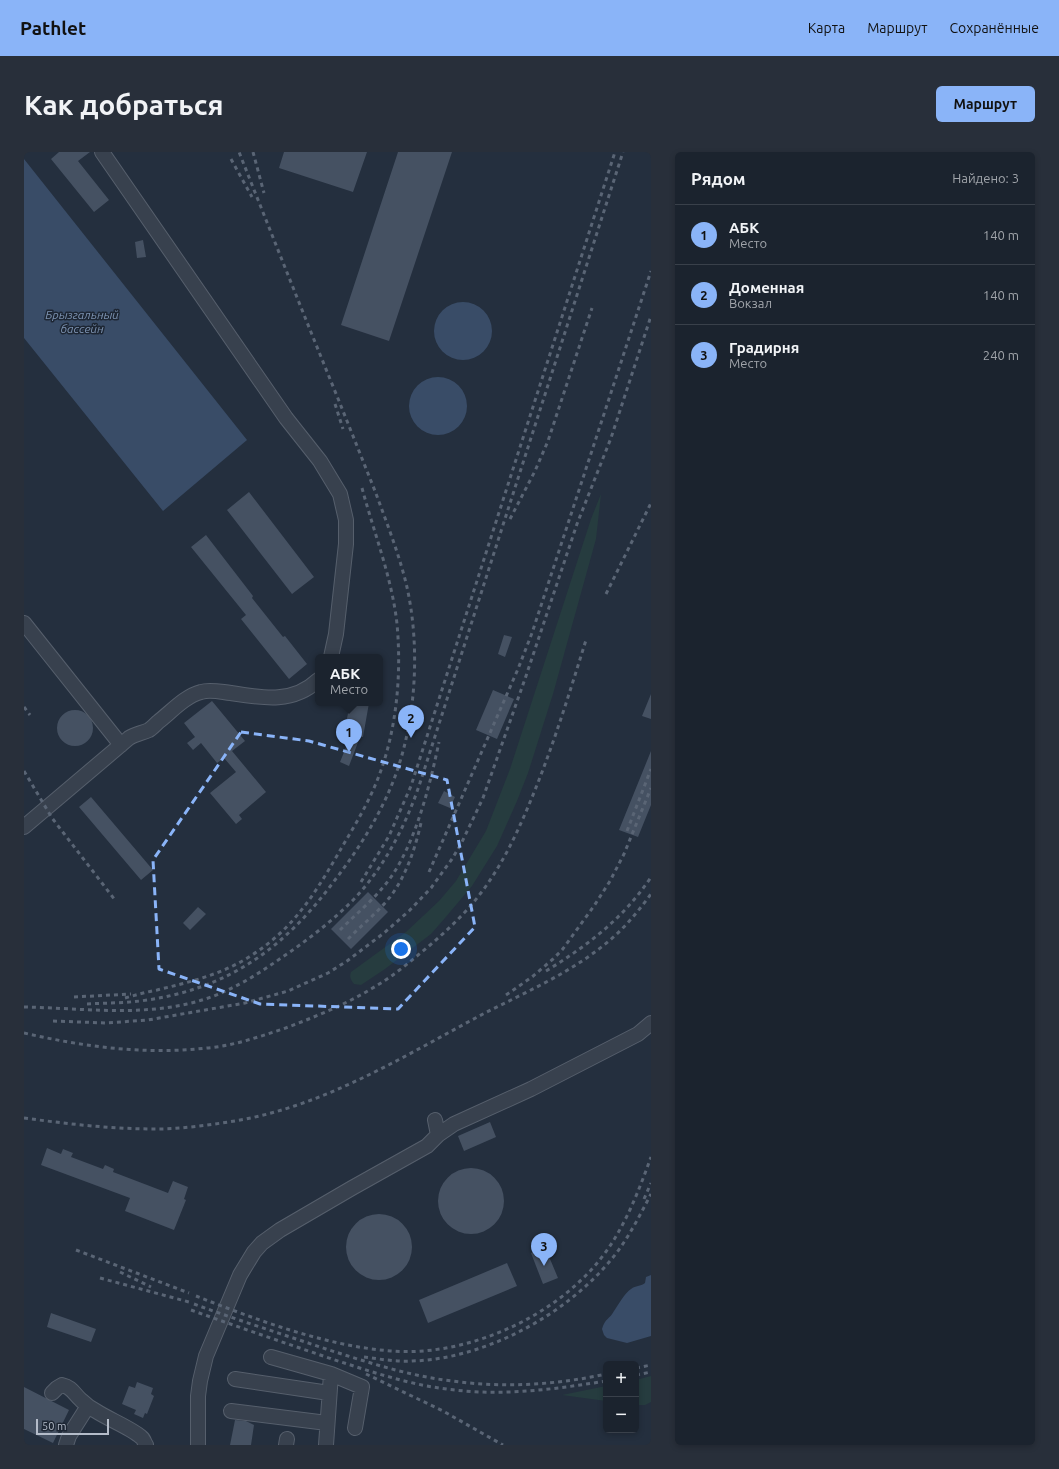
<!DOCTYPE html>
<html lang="ru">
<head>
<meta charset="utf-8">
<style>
	body { margin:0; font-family:Ubuntu,sans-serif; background:#282f3a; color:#f1f3f6 }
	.controls { position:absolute; right:12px; bottom:12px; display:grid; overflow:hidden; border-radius:6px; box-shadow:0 2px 6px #0003 }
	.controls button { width:36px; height:36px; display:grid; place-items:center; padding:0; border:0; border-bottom:1px solid #39404a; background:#1b232e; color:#f1f3f6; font:20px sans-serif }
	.scale { position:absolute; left:12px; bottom:10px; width:73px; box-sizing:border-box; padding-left:4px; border:2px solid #b4bcc9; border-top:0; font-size:11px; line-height:14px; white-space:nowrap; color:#b4bcc9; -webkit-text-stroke:3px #1d2633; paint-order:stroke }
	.you { position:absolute; left:377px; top:797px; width:14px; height:14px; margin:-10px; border:3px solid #fff; border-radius:50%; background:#1a73e8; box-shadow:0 0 0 6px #1a73e833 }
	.badge { display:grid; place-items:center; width:26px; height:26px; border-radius:50%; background:#8ab4f8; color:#111; font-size:13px; font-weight:700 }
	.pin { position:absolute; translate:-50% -33px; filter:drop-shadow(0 1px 2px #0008) }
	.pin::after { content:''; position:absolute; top:21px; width:14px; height:12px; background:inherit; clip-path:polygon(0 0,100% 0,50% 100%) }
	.popup { position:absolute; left:291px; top:502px; width:68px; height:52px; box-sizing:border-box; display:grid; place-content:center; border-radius:6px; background:#1b232e; filter:drop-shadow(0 1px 3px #0005); font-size:13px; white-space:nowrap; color:#a0a4aa }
	.popup b { font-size:15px; color:#f1f3f6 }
	.popup::after { content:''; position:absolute; left:50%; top:100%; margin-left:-8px; border:8px solid transparent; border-top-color:#1b232e }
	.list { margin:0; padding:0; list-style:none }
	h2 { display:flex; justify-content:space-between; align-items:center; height:52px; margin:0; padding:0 16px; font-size:17px }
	h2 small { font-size:13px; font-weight:400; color:#a0a4aa }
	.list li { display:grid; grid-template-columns:26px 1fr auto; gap:12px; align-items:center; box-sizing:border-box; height:60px; padding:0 16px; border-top:1px solid #39404a }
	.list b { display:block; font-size:15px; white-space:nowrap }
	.list p { margin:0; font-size:13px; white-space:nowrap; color:#a0a4aa }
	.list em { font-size:13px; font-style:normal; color:#a0a4aa }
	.map { position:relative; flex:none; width:627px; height:1293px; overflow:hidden; border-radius:6px }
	header { display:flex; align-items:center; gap:24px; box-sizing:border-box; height:56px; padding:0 20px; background:#8ab4f8; color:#111 }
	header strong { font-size:19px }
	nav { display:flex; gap:22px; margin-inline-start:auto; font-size:14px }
	.intro { display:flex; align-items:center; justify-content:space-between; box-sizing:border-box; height:96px; padding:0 24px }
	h1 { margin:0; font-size:28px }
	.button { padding:10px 18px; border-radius:6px; background:#8ab4f8; color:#111; font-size:14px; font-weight:700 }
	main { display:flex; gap:24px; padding:0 24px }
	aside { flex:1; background:#1b232e; border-radius:6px; box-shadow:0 2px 6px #0003 }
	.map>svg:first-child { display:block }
</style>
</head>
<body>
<header>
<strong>Pathlet</strong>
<nav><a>Карта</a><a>Маршрут</a><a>Сохранённые</a></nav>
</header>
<div class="intro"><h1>Как добраться</h1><a class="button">Маршрут</a></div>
<main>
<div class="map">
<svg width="627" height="1293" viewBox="0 0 627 1293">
	<rect width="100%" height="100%" fill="#242f3e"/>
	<path fill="#263c3f" d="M 577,342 L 572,387 L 529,542 L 504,621 L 493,649 L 473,694 L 448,734 L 421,766 L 407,782 L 361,817 L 337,833 L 330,832 C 327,828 325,825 327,820 L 382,780 L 415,749 L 432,729 L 462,679 L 486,617 L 567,367 Z
		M 627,1224 L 627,1250 L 621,1253 L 612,1253 L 612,1228 Z
		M 582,1234 L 582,1249 L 538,1243 Z"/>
	<path fill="#394c67" d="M 0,7 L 223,288 L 139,359 L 0,186 Z
		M410 179a29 29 0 1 1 58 0a29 29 0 1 1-58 0Z
		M385 254a29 29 0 1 1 58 0a29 29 0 1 1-58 0Z
		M 627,1123 L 627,1184 L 603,1191 L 583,1186 L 580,1183 L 578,1177 C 581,1166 586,1167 590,1159 C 595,1152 600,1142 607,1137 C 612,1133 616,1135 621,1131 L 622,1125 Z"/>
	<path fill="#455162" d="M 35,0 L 66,0 L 54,9 L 85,48 L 70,60 L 27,7 Z
		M 260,0 L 343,0 L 329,40 L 255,16 Z
		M 374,0 L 428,0 L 365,189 L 317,173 Z
		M 119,88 L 122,105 L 113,106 L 111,90 Z
		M 225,340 L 290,425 L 268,442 L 203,358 Z
		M 182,383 L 229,444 L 228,446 L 259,485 L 261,484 L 283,512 L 265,527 L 217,467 L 222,463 L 167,395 Z
		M 480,483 L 488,485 L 481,505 L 474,502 Z
		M 469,538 L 490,547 L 473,587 L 452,578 Z
		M 627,542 L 627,567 L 618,564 Z
		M 188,549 L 221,589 L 208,599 L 242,640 L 215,663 L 218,667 L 212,672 L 186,641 L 212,620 L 200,606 L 193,611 L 177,591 L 169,598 L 163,591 L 171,585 L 160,571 Z
		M 326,551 L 345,551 L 339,585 L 336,585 L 325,614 L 316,610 L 327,583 L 320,582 Z
		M33 576a18 18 0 1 1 36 0a18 18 0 1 1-36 0Z
		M 627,599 L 627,653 L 614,685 L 595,678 Z
		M 420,639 L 431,645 L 426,656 L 414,651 Z
		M 67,645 L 129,718 L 117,728 L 55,655 Z
		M 344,740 L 364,760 L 327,797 L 307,777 Z
		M 174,755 L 182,762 L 166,778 L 159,771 Z
		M 466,970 L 472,985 L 440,999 L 434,984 Z
		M 23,996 L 37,1002 L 39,997 L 49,1001 L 47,1005 L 79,1017 L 81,1013 L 90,1017 L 89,1020 L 144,1041 L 149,1029 L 164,1035 L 160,1047 L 162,1048 L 150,1078 L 101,1059 L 106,1046 L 17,1013 Z
		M414 1049a33 33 0 1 1 66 0a33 33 0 1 1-66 0Z
		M322 1095a33 33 0 1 1 66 0a33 33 0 1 1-66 0Z
		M 521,1095 L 534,1126 L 519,1132 L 507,1101 Z
		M 483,1111 L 493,1134 L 404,1171 L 395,1148 Z
		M 27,1161 L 72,1177 L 67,1190 L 23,1175 Z
		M 113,1230 L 129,1236 L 127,1242 L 130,1244 L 123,1262 L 121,1261 L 119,1266 L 110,1262 L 112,1258 L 98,1252 L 105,1234 L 111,1236 Z
		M 0,1235 L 45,1258 L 29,1291 L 0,1277 Z
		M 211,1268 L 222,1269 L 230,1273 L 227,1293 L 206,1293 Z"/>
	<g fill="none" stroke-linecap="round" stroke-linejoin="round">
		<g stroke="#565f6c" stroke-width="16">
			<path id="minor" d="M 78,0 L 262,266 L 296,309 L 316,342 L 322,368 L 322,392 L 312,482 L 307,505
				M 0,471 L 97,593
				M 0,675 L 105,586 C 111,582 118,581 125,578 C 128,576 131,573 134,570 C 147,560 161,544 177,540 C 186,537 197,540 207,541 C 238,546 269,552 294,528
				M 411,968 L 414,983
				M 247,1205 L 307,1222 L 302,1293
				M 307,1222 L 338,1235 L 331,1276
				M 211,1227 L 305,1241
				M 28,1241 L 33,1236 L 38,1233 C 48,1235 50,1242 57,1248 C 61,1252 66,1256 72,1259 C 84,1267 107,1276 117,1285 C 120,1287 120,1290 122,1293
				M 207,1259 L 303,1271
				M 42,1293 L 45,1284 L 64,1254
				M 174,1293 L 174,1244 L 176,1229 L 182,1204 L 216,1123 L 230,1100 L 238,1091 L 256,1078 L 328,1036 L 403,994 L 414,983 L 430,972 L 507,937 L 614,882 L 627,871
				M 262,1293 L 263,1287"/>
		</g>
		<use href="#minor" stroke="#38414e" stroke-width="14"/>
		<path stroke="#5a6575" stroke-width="3" stroke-dasharray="4 4" stroke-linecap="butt" d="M 229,0 L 240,41
			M 207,7 L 228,45
			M 311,252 L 319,277
			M 486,367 L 511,319 L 524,289 L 568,156
			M 582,442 L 627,351
			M 0,555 L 6,563
			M 0,619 L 28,666 L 91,748
			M 603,679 L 627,617
			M 405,720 L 494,517 L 508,481 L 627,119
			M 337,730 L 365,684 L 387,634 L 591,0
			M 316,778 C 333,761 353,745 367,725 C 392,689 406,633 415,590
			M 324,787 C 338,773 354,760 366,745 C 382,724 391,697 397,671
			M 522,819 C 563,794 600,766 627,725
			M 482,843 L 508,825 L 529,807 L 538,798 L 570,754 L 586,729 L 600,702 L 627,636
			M 50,845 L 107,842
			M 101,846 C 112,843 122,840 133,838 C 166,830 196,823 225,805 C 268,778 289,745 314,702 C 326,681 340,659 350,636 C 372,586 378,526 373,472 C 368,426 350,381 338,336
			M 63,852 C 81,851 99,851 116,849 C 203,838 260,797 311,728 C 330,703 348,676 362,646 C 392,583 398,498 382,431 C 374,399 362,369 351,339 C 339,309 327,279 315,249 C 281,166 248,83 215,0
			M 0,855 C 54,856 111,864 163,852 C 200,844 230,825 260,804 C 282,789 303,773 322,755 C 357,722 381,676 396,631 L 599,0
			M 29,869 L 82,871 L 124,868 L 221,851 L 264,839 L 304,821 L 323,809 L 360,781 L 385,759 L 407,736 L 428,707 L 437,692 L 459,646 L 502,524 L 553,372 L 587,286 L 627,164
			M 0,881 C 61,895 121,903 183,896 C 209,894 234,885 259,877 C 291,865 323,852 352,834 C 371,823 388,808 405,794 C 426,776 446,757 462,734 C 484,703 499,668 513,633 C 532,585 547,536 562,488
			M 0,966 C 44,972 88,977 132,977 C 158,977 185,973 211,969 C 301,954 380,904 459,862 C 500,841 544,822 580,793 C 598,779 613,761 627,742
			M 620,1047 L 627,1031
			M 52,1098 L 165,1141
			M 96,1120 L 127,1135
			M 76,1126 L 165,1150
			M 172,1144 C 233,1168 302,1194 367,1199 C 441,1205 527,1167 574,1110 C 599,1080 614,1041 627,1005
			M 170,1152 C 213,1168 258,1182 302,1197 C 343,1210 385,1224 428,1229 C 479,1236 532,1233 582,1222
			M 167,1158 C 214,1175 261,1191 308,1207 C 348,1220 389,1234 431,1238 C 482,1244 532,1237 582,1229
			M 340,1205 C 356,1207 372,1210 388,1209 C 460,1207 540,1164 586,1109 C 603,1089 615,1065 627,1042
			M 612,1216 L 627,1213
			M 342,1222 L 419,1259 L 479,1293
			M 612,1223 L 627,1220"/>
	</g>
	<path fill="none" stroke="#8ab4f8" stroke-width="3" stroke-dasharray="8 5" stroke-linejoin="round" d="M 217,580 L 285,589 L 423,628 L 451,775 L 374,857 L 236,852 L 135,817 L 129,708 Z"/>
	<g text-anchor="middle" stroke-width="3" stroke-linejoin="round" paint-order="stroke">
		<g font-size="12" font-style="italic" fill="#7c92b1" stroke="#1d2633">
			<text x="58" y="167">Брызгальный<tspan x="58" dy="14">бассейн</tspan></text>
		</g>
	</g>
</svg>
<div class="controls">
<button>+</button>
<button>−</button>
</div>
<div class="scale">50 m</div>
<div class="you"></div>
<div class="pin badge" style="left:325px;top:600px">1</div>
<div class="popup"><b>АБК</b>Место</div>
<div class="pin badge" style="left:387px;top:586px">2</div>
<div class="pin badge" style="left:520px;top:1114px">3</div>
</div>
<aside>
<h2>Рядом<small>Найдено: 3</small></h2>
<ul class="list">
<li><span class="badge">1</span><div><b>АБК</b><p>Место</p></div><em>140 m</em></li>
<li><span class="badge">2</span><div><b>Доменная</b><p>Вокзал</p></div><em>140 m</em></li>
<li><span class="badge">3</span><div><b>Градирня</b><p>Место</p></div><em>240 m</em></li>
</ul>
</aside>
</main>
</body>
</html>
